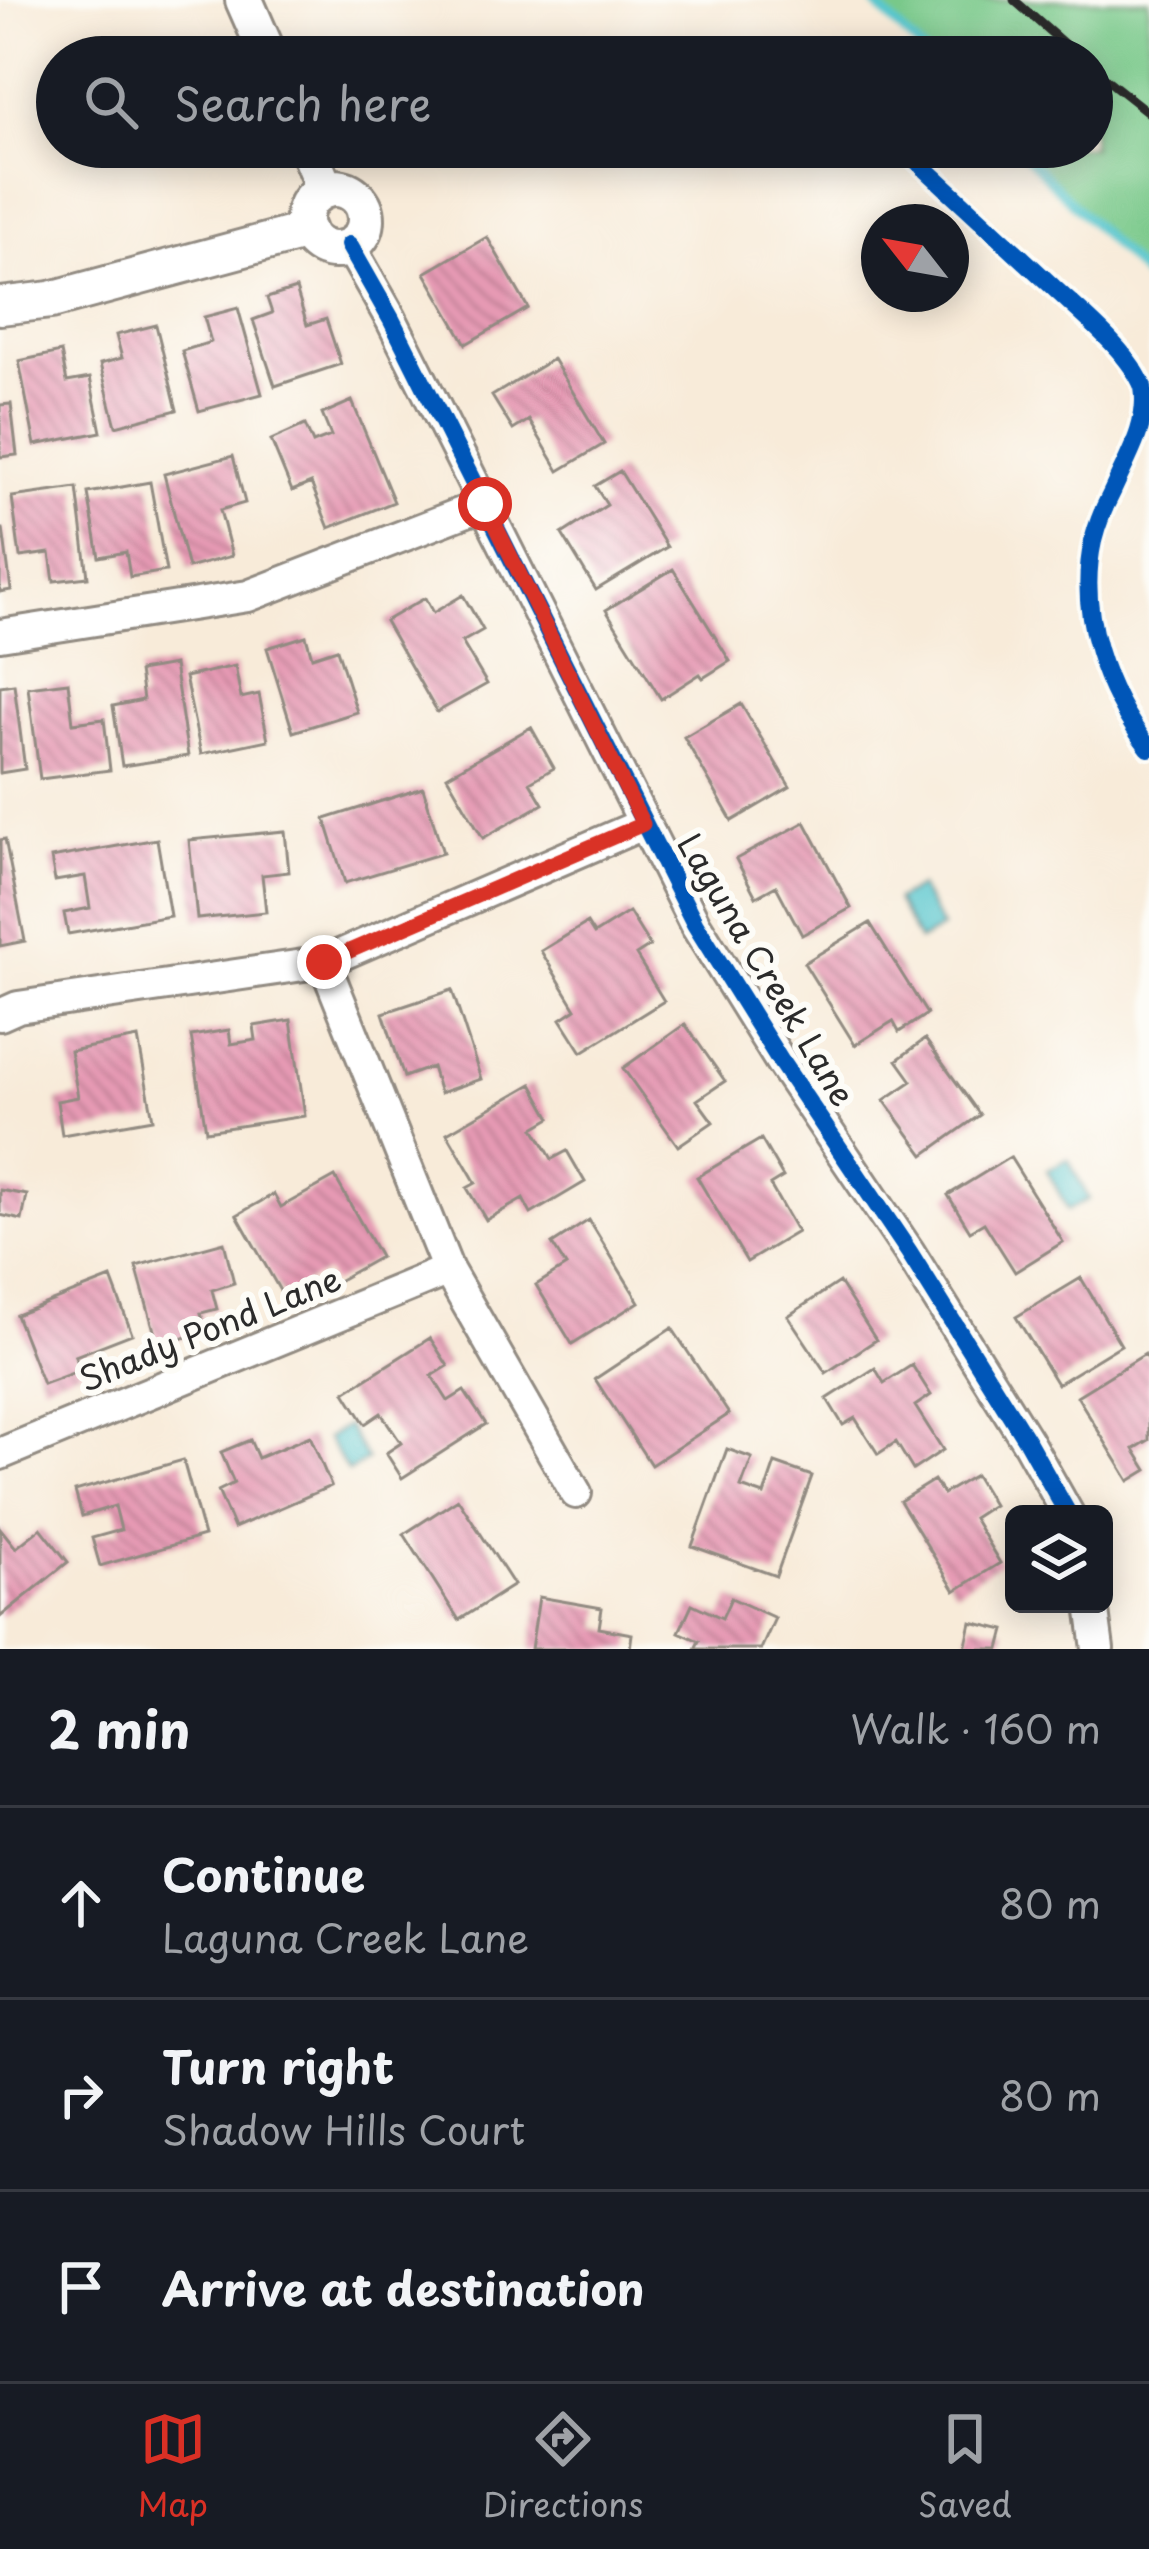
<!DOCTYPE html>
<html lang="en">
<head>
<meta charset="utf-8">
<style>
	body { margin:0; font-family:"Playpen Sans",sans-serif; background:#20242c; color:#f1f3f6 }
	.controls { position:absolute; right:36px; bottom:36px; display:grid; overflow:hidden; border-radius:18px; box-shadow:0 6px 30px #0003 }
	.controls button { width:108px; height:108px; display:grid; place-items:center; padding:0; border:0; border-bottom:3px solid #363941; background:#171b24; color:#f1f3f6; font:60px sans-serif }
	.compass { position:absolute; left:861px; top:204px; width:108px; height:108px; border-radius:50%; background:#171b24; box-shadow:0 6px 30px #0003; rotate:301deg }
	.stop { position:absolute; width:36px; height:36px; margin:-27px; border:9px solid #d93025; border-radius:50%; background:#fff }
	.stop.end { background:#d93025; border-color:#fff; box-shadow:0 3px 12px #0008 }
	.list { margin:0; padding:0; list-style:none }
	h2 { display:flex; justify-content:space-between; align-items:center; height:156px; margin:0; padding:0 48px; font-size:51px }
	h2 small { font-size:39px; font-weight:400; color:#9ea1a6 }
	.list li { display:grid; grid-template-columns:78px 1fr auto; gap:36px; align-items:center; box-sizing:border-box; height:192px; padding:0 48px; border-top:3px solid #363941 }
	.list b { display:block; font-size:45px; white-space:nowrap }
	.list p { margin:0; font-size:39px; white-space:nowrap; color:#9ea1a6 }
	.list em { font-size:39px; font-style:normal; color:#9ea1a6 }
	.icon { flex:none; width:66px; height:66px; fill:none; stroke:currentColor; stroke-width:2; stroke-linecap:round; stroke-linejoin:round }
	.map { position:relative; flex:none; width:1149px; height:1649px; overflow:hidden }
	.search { position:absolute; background:#171b24; box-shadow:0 6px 30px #0003; left:36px; right:36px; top:36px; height:132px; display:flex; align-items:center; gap:30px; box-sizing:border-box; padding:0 42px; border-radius:66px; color:#9ea1a6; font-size:45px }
	.sheet { height:732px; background:#171b24 }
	nav { display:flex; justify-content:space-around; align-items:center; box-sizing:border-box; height:168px; border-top:3px solid #363941; background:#171b24; font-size:33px; color:#9ea1a6 }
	nav a { display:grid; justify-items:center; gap:6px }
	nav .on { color:#d93025 }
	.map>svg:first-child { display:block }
</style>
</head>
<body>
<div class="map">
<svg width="1149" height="1649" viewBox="0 0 1149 1649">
	<defs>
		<pattern id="building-back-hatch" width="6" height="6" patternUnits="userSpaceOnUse" patternTransform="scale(3)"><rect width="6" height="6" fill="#e69ab4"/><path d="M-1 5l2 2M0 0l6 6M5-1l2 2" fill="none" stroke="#bb7e93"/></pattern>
	</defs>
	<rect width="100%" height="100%" fill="#fdfcf7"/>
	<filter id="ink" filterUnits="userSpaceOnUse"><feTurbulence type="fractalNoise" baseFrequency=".00833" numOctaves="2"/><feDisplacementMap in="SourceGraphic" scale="24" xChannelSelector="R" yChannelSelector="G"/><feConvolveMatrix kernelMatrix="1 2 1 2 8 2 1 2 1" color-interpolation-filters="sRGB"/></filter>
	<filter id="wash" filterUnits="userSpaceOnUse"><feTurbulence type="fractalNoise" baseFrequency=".004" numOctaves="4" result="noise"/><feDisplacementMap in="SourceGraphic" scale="48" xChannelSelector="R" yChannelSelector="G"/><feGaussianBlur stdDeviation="2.7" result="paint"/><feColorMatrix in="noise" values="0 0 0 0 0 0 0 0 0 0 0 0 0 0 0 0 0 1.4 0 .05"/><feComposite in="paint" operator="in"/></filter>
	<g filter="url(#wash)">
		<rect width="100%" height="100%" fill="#f8ebd9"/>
		<path fill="#78c889" stroke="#527a5a" stroke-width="3" d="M 872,0 L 1149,0 L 1149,281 L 1017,147 L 1092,147 L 1092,57 L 928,57 Z"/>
		<path fill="#58c6cd" stroke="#42787c" stroke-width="3" d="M 919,887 L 942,928 L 919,941 L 896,900 Z
			M 1068,1159 L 1089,1199 L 1068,1210 L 1047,1170 Z
			M 347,1426 L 367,1460 L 348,1472 L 327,1438 Z"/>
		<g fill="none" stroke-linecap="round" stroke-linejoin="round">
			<path stroke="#58c6cd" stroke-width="9" d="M 871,0 L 928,57
				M 1017,147 L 1149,281"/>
		</g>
		<g id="blocks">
			<path fill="url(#building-back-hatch)" d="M 487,237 L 528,308 L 466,344 L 425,273 Z
				M 296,289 L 307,325 L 326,319 L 341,364 L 275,386 L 253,320 L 272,313 L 267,298 Z
				M 238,308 L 262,394 L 199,411 L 182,351 L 211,342 L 204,317 Z
				M 156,325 L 177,410 L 116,426 L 100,364 L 122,358 L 116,335 Z
				M 61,352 L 67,382 L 90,378 L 101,432 L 35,445 L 19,361 Z
				M 553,359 L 604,444 L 559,471 L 529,420 L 513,430 L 492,396 Z
				M 352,401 L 394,502 L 329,528 L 311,483 L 292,491 L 271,440 L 305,425 L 313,443 L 331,436 L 322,414 Z
				M 11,404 L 17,455 L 0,457 L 0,405 Z
				M 233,456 L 245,503 L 220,510 L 232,556 L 188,568 L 164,474 Z
				M 620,471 L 667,547 L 596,590 L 562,534 L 607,505 L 595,486 Z
				M 150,482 L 166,571 L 130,577 L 126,552 L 99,557 L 88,493 Z
				M 77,488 L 88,577 L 54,581 L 50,553 L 20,557 L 12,497 Z
				M 0,529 L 3,529 L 11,590 L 0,592 Z
				M 673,569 L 730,661 L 703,678 L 700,674 L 661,699 L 606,610 Z
				M 463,595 L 483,630 L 462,642 L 487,684 L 437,712 L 385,621 L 425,598 L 433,613 Z
				M 306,636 L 312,657 L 337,649 L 357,712 L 293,732 L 267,648 Z
				M 174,665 L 188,756 L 122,766 L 113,706 L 143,700 L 139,671 Z
				M 235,666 L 241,698 L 259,694 L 268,740 L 201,754 L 185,677 Z
				M 68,682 L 73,723 L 104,719 L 110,770 L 40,779 L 28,687 Z
				M 14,684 L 25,769 L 0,773 L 0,686 Z
				M 741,704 L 790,787 L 732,821 L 684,737 Z
				M 531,727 L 554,768 L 530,782 L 543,804 L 483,838 L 447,776 Z
				M 423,788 L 443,853 L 345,883 L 325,819 Z
				M 805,822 L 851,908 L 802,935 L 776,886 L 756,897 L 736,859 Z
				M 285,831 L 289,872 L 262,875 L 266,912 L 197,919 L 189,840 Z
				M 5,839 L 25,941 L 0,946 L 0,840 Z
				M 157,839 L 170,916 L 68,934 L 64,913 L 90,908 L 85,876 L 55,881 L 51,858 Z
				M 629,912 L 650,946 L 636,955 L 664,1001 L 582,1052 L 561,1019 L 576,1009 L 541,951 L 587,923 L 594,934 Z
				M 870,923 L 927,1014 L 899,1032 L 893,1021 L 855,1045 L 804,963 Z
				M 452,990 L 481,1079 L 440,1093 L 432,1067 L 404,1077 L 383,1013 Z
				M 291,1020 L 305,1116 L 206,1131 L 191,1036 L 229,1030 L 231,1044 L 256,1040 L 254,1026 Z
				M 685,1024 L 725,1081 L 697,1100 L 713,1122 L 678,1146 L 623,1068 Z
				M 138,1038 L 153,1119 L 62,1135 L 57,1101 L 78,1097 L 70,1051 Z
				M 925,1039 L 980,1115 L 924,1155 L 884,1100 L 912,1081 L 897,1060 Z
				M 532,1084 L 551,1118 L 534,1128 L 552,1159 L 567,1151 L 585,1182 L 531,1214 L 523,1199 L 486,1220 L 467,1188 L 476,1183 L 447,1133 Z
				M 761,1139 L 783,1177 L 770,1185 L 797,1232 L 747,1262 L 697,1177 Z
				M 1010,1157 L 1063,1242 L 1015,1272 L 984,1223 L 970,1231 L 948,1195 Z
				M 335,1177 L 380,1257 L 332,1284 L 326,1272 L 283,1296 L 237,1215 L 274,1194 L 281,1207 Z
				M 0,1190 L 27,1195 L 22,1220 L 0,1215 Z
				M 589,1220 L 639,1302 L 572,1344 L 536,1285 L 566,1266 L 552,1244 Z
				M 224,1242 L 234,1283 L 212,1290 L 217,1309 L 201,1313 L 206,1332 L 158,1345 L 136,1266 Z
				M 111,1278 L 132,1334 L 75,1356 L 81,1370 L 43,1384 L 16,1315 Z
				M 1081,1278 L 1121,1345 L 1057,1384 L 1016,1317 Z
				M 839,1282 L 876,1340 L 826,1373 L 788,1316 Z
				M 672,1328 L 729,1414 L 651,1465 L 595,1379 Z
				M 430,1338 L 448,1366 L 432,1376 L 448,1401 L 464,1391 L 486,1424 L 402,1478 L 386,1453 L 401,1443 L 381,1413 L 365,1424 L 345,1392 Z
				M 1145,1354 L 1149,1361 L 1149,1440 L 1134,1449 L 1147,1470 L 1129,1481 L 1077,1396 Z
				M 912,1365 L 931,1395 L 915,1406 L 943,1450 L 913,1470 L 896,1442 L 878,1454 L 855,1418 L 843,1425 L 827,1399 L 875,1368 L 884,1383 Z
				M 310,1436 L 331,1486 L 234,1528 L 218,1491 L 234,1483 L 221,1452 L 250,1440 L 258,1458 Z
				M 727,1449 L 752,1458 L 741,1487 L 764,1495 L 775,1463 L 812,1476 L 776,1576 L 692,1546 Z
				M 183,1460 L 204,1536 L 100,1566 L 92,1538 L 121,1530 L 115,1506 L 82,1516 L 75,1491 Z
				M 975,1475 L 993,1505 L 973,1518 L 1000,1563 L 955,1591 L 900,1501 L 934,1480 L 943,1494 Z
				M 458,1499 L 514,1585 L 459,1620 L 404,1534 Z
				M 0,1528 L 16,1548 L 41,1528 L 68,1562 L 0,1617 Z
				M 539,1597 L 602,1608 L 599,1628 L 632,1634 L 630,1649 L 531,1649 Z
				M 731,1598 L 775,1618 L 761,1649 L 695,1649 L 699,1641 L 679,1632 L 692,1604 L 722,1618 Z
				M 971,1622 L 1005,1630 L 1000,1649 L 965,1649 Z"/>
		</g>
	</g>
	<g filter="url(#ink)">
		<use href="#blocks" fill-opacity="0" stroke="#928b82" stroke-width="3"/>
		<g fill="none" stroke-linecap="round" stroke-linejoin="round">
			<g stroke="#928b82" stroke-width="36">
				<path id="minor" d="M 349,245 L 391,319 L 695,924 L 781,1062 L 909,1252 L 1027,1441 L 1068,1514
					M 0,635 L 248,596 L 485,504
					M 324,962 L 448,1270 L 576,1493
					M 0,1015 L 18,1007 L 324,962 L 643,824
					M 0,1454 L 448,1270
					M 1092,1604 L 1098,1649"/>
			</g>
			<g stroke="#928b82" stroke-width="42">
				<path id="tertiary" d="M 244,0 L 269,57
					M 307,147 L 325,190
					M304 219a31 31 0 1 1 62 0a31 31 0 1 1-62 0Z
					M 0,306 L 51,300 L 307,231"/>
			</g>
			<use href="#minor" stroke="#fff" stroke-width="30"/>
			<use href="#tertiary" stroke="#fff" stroke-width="36"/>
			<path stroke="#2b2b2b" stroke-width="9" d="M 1014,0 L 1079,57
				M 1092,68 L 1149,113"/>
			<g stroke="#fdfcf7" stroke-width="26">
				<path id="cycleway" d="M 902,147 C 952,193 1001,239 1051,285 C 1079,312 1129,351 1143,387 C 1149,425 1127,458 1113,490 C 1105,505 1097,525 1093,541 C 1077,613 1105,692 1149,748
					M 349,245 L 391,319 L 695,924 L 781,1062 L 909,1252 L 1027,1441 L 1068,1514"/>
			</g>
			<use href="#cycleway" stroke="#0057b8" stroke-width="18"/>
		</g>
	</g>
	<g fill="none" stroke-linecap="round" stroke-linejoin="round" filter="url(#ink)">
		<path stroke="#d93025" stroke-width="15" d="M 324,962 L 643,824 L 485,504"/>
	</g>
	<g text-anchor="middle" stroke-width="12" stroke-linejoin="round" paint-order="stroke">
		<g font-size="33" fill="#2b2b2b" stroke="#fdfcf7">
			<text transform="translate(766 970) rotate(59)" y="12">Laguna Creek Lane</text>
			<text transform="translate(210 1329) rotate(-22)" y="12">Shady Pond Lane</text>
		</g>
	</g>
</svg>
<div class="controls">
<button><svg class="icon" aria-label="layers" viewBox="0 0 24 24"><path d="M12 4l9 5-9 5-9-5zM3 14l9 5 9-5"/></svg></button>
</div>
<svg class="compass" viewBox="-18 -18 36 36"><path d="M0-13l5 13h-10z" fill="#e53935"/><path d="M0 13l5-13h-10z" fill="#9ea1a6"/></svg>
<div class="stop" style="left:485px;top:504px"></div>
<div class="stop end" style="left:324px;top:962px"></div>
<div class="search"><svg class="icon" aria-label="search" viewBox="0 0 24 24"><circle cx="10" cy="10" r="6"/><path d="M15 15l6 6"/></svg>Search here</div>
</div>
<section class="sheet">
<h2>2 min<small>Walk · 160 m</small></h2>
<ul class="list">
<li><svg class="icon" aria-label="ahead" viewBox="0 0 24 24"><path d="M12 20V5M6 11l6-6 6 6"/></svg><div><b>Continue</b><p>Laguna Creek Lane</p></div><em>80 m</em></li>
<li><svg class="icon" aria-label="right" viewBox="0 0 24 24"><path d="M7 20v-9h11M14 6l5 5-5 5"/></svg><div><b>Turn right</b><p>Shadow Hills Court</p></div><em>80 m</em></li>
<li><svg class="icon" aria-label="arrive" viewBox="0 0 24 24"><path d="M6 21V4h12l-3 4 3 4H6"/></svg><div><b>Arrive at destination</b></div></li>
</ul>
</section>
<nav>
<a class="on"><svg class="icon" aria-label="map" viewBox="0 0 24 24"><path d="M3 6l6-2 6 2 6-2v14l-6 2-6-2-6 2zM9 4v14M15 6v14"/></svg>Map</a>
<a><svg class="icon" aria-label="directions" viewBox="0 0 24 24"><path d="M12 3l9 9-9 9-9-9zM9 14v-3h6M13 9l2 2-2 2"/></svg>Directions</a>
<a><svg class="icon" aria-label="saved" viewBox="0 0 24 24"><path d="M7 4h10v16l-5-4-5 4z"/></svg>Saved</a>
</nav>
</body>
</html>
